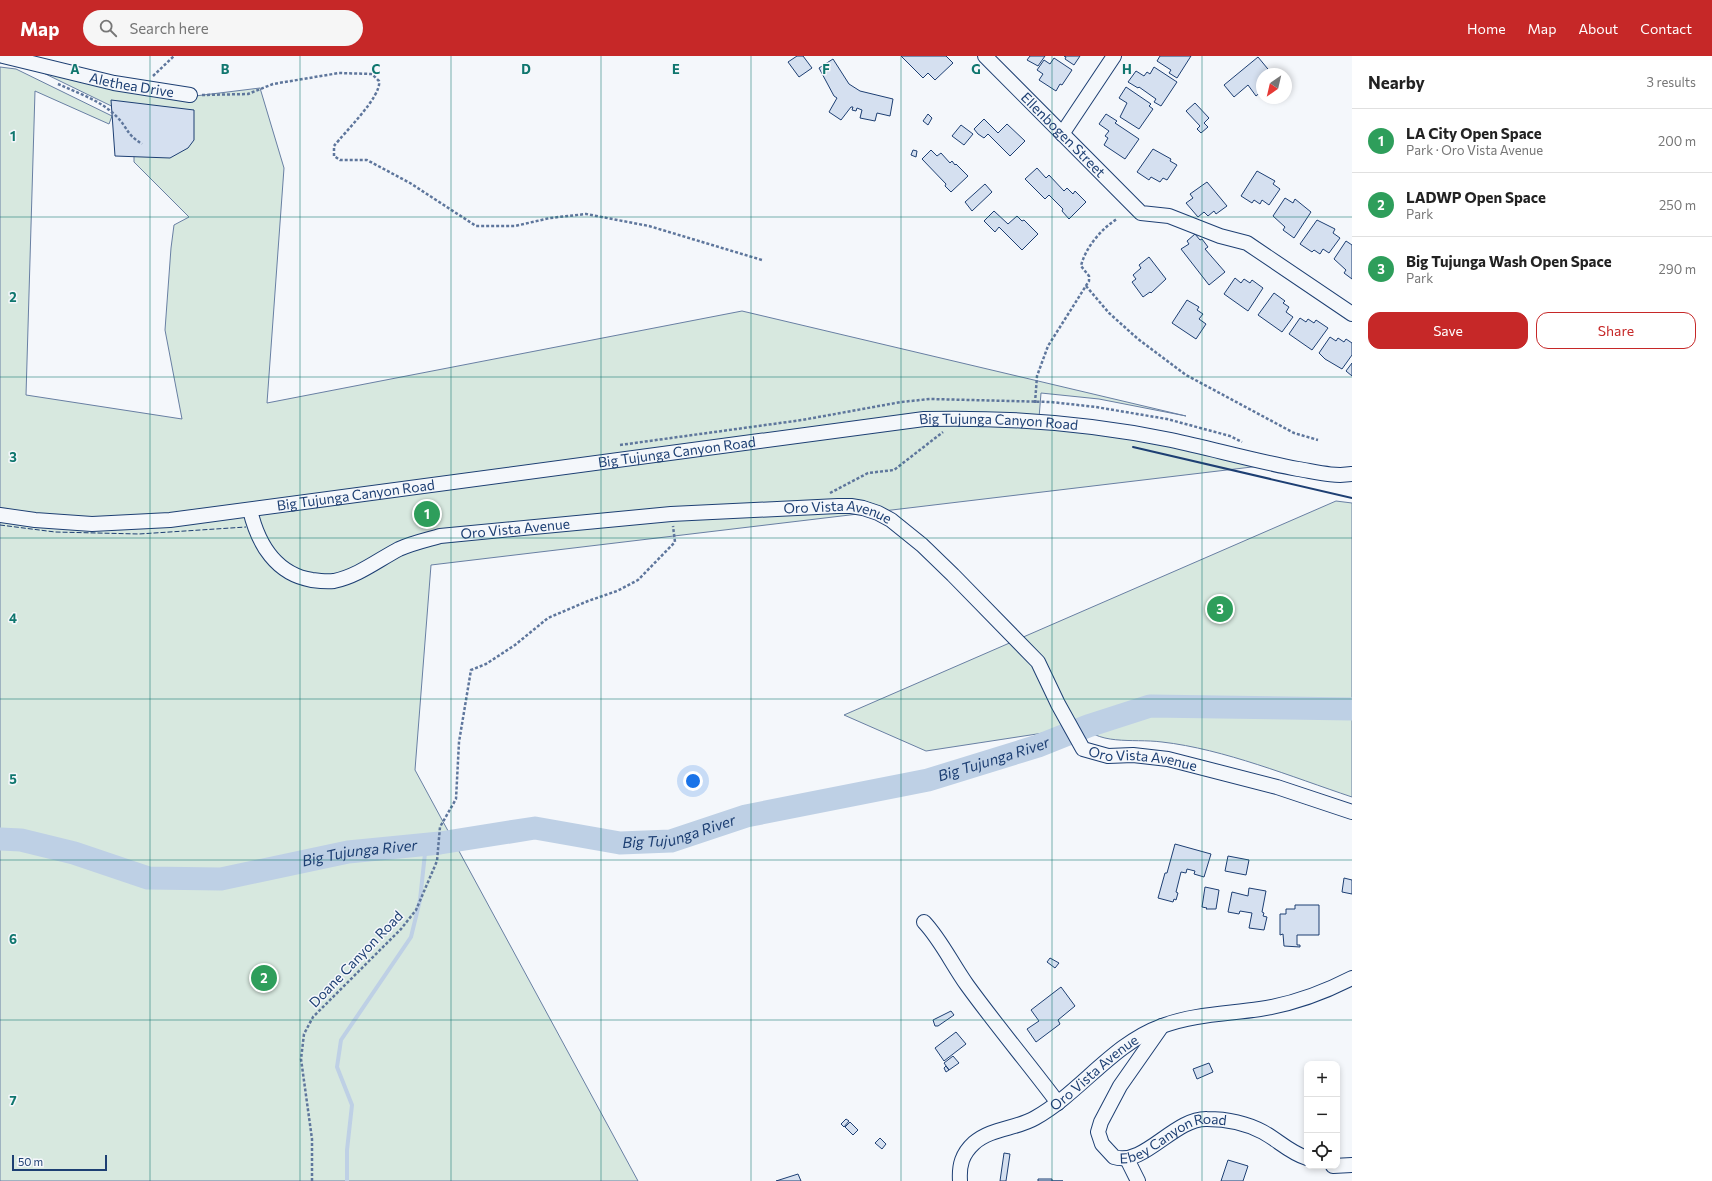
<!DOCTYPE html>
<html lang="en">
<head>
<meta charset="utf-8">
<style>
	body { margin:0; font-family:Commissioner,sans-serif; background:#f6f6f6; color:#222 }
	.controls { position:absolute; right:12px; bottom:12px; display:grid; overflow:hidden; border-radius:8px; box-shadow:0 2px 6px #0003 }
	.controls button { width:36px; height:36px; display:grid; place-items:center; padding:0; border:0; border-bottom:1px solid #e0e0e0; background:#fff; color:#222; font:20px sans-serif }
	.compass { position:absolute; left:1256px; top:12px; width:36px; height:36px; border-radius:50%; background:#fff; box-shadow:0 2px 6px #0003; rotate:214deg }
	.scale { position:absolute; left:12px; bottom:10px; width:95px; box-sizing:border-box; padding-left:4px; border:2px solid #1d3f73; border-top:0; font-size:11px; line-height:14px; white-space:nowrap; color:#1d3f73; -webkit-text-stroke:3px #f4f7fb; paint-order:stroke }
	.you { position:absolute; left:693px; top:725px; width:14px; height:14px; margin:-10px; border:3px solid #fff; border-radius:50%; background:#1a73e8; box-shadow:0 0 0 6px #1a73e833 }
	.badge { display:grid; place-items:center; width:26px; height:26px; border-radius:50%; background:#c62828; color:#fff; font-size:13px; font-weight:700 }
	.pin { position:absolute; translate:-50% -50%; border:2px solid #fff; box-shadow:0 1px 4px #0006 }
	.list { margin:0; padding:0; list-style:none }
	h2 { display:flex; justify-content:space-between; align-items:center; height:52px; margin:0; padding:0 16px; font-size:17px }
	h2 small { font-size:13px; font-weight:400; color:#767676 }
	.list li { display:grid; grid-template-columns:26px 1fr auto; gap:12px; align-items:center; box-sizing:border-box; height:64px; padding:0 16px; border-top:1px solid #e0e0e0 }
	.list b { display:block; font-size:15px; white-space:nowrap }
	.list p { margin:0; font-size:13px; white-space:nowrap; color:#767676 }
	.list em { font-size:13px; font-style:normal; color:#767676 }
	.actions { display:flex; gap:8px; padding:12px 16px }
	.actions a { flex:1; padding:9px 0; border:1px solid #c62828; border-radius:12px; text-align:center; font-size:14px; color:#c62828 }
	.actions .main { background:#c62828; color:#fff }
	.icon { flex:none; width:22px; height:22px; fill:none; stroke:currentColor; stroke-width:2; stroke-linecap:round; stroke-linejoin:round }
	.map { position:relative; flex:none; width:1352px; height:1125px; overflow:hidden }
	header { display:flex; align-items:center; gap:24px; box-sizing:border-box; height:56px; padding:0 20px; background:#c62828; color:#fff }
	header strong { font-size:19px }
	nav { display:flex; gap:22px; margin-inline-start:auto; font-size:14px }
	.search { width:280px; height:36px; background:#f6f6f6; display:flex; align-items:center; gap:10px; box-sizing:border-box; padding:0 14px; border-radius:22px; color:#767676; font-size:15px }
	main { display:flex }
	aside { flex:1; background:#fff }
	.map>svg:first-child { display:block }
</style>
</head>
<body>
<header>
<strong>Map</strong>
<div class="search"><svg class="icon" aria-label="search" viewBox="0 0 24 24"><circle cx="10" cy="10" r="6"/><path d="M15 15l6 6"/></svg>Search here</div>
<nav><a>Home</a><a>Map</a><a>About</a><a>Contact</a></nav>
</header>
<main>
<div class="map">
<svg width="1352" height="1125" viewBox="0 0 1352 1125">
	<rect width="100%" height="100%" fill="#f4f7fb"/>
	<path fill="#d7e8df" stroke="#687fa3" d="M 27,9 L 195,40 L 260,32 L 284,112 L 267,347 L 742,255 L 1186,360 L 1099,343 L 1041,337 L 1039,362 L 1277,408 L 431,509 L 415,714 L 638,1125 L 0,1125 L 0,11 L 16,13 L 112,60 L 109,68 L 35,35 L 26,339 L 182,363 L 165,274 L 171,192 L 174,169 L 189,161 L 134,106 L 134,61 Z
		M 1336,445 L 1352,447 L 1352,741 C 1292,721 1224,693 1162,686 C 1131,682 1098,691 1077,665 L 1063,674 L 926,695 L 844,659 Z"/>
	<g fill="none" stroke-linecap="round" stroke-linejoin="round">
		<path stroke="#bed0e5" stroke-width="4" d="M 347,1125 L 347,1094 L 352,1049 L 337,1011 L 341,984 L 411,881 L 420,844 L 426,788"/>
		<path stroke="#bed0e5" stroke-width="23" id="s1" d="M 0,783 L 21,784 L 74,797 L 148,822 L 221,823 L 348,796 L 440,787 L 535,772 L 620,787 L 671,785 L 746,760 L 928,724 L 1038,690 L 1088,670 L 1150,650 L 1352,653"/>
	</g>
	<path fill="#d5e0f0" stroke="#1d3f73" d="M 797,0 L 803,0 L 812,12 L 799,21 L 788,6 Z
		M 901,0 L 946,0 L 953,7 L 935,24 L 928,17 L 923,22 Z
		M 1030,0 L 1045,0 L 1038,10 L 1027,4 Z
		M 1064,0 L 1080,0 L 1074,9 L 1065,3 L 1066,1 Z
		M 1160,0 L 1191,0 L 1177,22 L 1169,17 L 1171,14 L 1157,5 Z
		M 1258,1 L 1272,18 L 1262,18 L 1262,35 L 1256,40 L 1248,29 L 1234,41 L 1224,29 Z
		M 1054,2 L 1072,14 L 1062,29 L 1060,28 L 1056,35 L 1039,24 L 1043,18 L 1037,14 L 1044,4 L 1050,8 Z
		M 833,3 L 849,28 L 860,35 L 893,43 L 890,60 L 877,57 L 875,65 L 860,62 L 862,54 L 857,52 L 856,55 L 852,54 L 853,51 L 851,51 L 841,64 L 829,56 L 837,42 L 834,40 L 819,12 Z
		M 1154,11 L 1177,26 L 1161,50 L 1154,46 L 1156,43 L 1139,31 L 1138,32 L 1128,26 L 1136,15 L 1144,20 L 1147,16 L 1150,18 Z
		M 1126,31 L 1151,48 L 1149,50 L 1153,53 L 1139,73 L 1120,61 L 1127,47 L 1119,42 Z
		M 111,44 L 194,54 L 194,84 L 188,92 L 170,102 L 115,100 Z
		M 1195,47 L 1209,62 L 1204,67 L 1208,71 L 1201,77 L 1197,73 L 1200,70 L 1186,55 Z
		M 928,58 L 932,62 L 928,69 L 923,65 Z
		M 1106,58 L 1117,65 L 1115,67 L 1139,83 L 1125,103 L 1104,89 L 1108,82 L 1105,80 L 1109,75 L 1099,68 Z
		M 984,63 L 998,77 L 1007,68 L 1025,85 L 1010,100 L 988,78 L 984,82 L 978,78 L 974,73 Z
		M 961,69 L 973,78 L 964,89 L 952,80 Z
		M 1153,93 L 1171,103 L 1170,105 L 1177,109 L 1167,124 L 1163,122 L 1160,126 L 1151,121 L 1149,124 L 1137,116 Z
		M 913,94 L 917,95 L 916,101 L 911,99 Z
		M 931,94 L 937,100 L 941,97 L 950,107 L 952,105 L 955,109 L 956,108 L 968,120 L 951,136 L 945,130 L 946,128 L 922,103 Z
		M 1037,112 L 1046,122 L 1049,119 L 1064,135 L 1067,132 L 1073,138 L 1075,135 L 1086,146 L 1069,163 L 1062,155 L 1063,153 L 1049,139 L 1045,143 L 1025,123 Z
		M 1257,115 L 1275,125 L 1273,128 L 1280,133 L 1269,149 L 1262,144 L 1260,148 L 1254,144 L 1252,147 L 1241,140 Z
		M 1207,126 L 1227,150 L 1216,158 L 1214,155 L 1208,160 L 1204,156 L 1198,161 L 1186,147 L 1193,142 L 1190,138 Z
		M 985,128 L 992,136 L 972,155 L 965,146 Z
		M 1285,142 L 1293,147 L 1295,143 L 1311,156 L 1294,182 L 1283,174 L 1285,171 L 1273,160 Z
		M 994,155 L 1008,168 L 1017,160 L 1022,165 L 1024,164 L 1038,178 L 1022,194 L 999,171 L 995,176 L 984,165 Z
		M 1317,164 L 1335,173 L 1333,177 L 1340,182 L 1329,197 L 1323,193 L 1320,198 L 1314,194 L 1312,196 L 1300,188 Z
		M 1195,178 L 1200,184 L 1202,183 L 1208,191 L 1205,193 L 1225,216 L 1209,229 L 1181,193 L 1189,188 L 1187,185 Z
		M 1346,185 L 1352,189 L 1352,223 L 1344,217 L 1346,214 L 1334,203 Z
		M 1149,201 L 1166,223 L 1151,237 L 1150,236 L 1143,241 L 1132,226 L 1136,223 L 1133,219 L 1141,212 L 1139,209 Z
		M 1235,222 L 1241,227 L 1244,223 L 1250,227 L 1252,224 L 1263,232 L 1248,255 L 1224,238 Z
		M 1274,237 L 1285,245 L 1283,247 L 1289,251 L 1286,256 L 1293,261 L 1282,276 L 1258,259 Z
		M 1187,244 L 1199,251 L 1197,254 L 1203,258 L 1199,263 L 1206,268 L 1196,283 L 1172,267 Z
		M 1300,262 L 1306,266 L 1308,263 L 1314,267 L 1316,264 L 1328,272 L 1312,294 L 1289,278 Z
		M 1330,281 L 1336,285 L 1338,282 L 1344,286 L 1346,283 L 1352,287 L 1352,299 L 1342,313 L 1325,303 L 1319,297 Z
		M 1352,307 L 1352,320 L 1346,315 Z
		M 1175,788 L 1211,798 L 1204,821 L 1194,818 L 1195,815 L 1187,813 L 1186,817 L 1181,816 L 1176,836 L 1178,837 L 1176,844 L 1174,843 L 1173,846 L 1158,842 L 1165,817 L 1167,817 Z
		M 1228,800 L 1249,804 L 1246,819 L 1225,815 Z
		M 1344,822 L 1352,824 L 1352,838 L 1342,836 Z
		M 1205,831 L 1219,834 L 1216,853 L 1206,853 L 1207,852 L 1202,851 Z
		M 1249,832 L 1266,835 L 1262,856 L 1264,857 L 1263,860 L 1267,861 L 1264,874 L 1249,872 L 1252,857 L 1240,855 L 1239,858 L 1228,856 L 1232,836 L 1248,840 Z
		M 1295,849 L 1319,849 L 1319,879 L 1297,879 L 1297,889 L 1300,889 L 1300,891 L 1284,890 L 1283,878 L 1280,879 L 1280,858 L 1286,858 L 1286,853 L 1295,853 Z
		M 1050,902 L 1059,907 L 1055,912 L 1047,906 Z
		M 1061,931 L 1075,950 L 1058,964 L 1060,968 L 1036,986 L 1027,973 L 1039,965 L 1031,954 Z
		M 951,955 L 954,959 L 938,970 L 935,970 L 933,964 Z
		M 956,976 L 966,988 L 944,1005 L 935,992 Z
		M 953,1000 L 959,1007 L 949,1014 L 944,1007 Z
		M 1209,1007 L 1213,1016 L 1197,1023 L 1193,1013 Z
		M 946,1010 L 949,1014 L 946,1016 L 944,1012 Z
		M 846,1063 L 849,1065 L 844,1071 L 841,1068 Z
		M 850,1066 L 858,1074 L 853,1079 L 845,1071 Z
		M 880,1082 L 886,1088 L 882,1093 L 875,1087 Z
		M 1004,1097 L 1010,1098 L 1006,1125 L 1000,1125 Z
		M 1228,1104 L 1248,1110 L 1243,1125 L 1221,1125 Z
		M 798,1118 L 801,1125 L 776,1125 Z
		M 1038,1123 L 1052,1123 L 1052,1125 L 1063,1125 L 1038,1125 Z"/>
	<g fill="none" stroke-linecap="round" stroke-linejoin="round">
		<g stroke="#1d3f73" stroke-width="16">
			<g id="minor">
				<path id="s2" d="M 3,0 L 114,27 L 190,39"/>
				<path id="s3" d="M 985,0 L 1141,157 L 1169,160 L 1220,180 L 1247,187 L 1352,258"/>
				<path d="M 1062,78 L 1114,0"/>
				<path id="s4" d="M 250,454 C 258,488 276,518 312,524 C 319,525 327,526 334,525 C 358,520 378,504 399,493 C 412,487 426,484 440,480 L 671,458 L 838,450 L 851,450 L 863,452 L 878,457 L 891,464 L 922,489 L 953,519 L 1038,606 L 1058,648 L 1083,693 L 1108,700 L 1133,699 L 1168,703 L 1277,731 L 1352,756"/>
				<path id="s5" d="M 0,459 L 35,464 L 92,468 L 170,464 L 924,363 C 1007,361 1089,367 1171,384 C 1213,393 1255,405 1298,413 C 1316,416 1334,421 1352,418"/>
				<path d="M 924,866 C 941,884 952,908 967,929 C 996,969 1028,1007 1058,1047"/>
				<path id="s6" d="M 1162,970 L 1120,1030 L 1101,1066 L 1098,1076 L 1102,1088 L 1114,1101 C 1144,1111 1174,1062 1207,1063 C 1226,1063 1246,1067 1263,1076 C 1278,1084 1290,1097 1307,1102"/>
				<path d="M 1127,1103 L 1138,1125"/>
				<path d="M 1333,1110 L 1352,1109"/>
				<path id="s7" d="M 960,1125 C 959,1109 962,1098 974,1087 C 991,1072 1016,1073 1035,1062 C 1081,1036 1112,988 1162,970 C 1194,958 1227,958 1260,953 C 1293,948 1323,937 1352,922"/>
			</g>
		</g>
		<path stroke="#5e769c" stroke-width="2.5" stroke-dasharray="3 2" stroke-linecap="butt" d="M 153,20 L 174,0
			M 58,28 C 78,37 102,45 117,61 C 128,72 126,78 142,88
			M 202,39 L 248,38 L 273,28 L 339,17 L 372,18 L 379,25 C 382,40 344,77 334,90 L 334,100 L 340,104 L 367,104 L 410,127 L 476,170 L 515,170 L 550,162 L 586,158 L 649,170 L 762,204
			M 1086,230 L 1109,257 L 1138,283 L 1186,319 L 1294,377 L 1318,384
			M 1035,347 L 1037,320 L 1048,290 L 1089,225 L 1089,220 L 1081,210 C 1085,192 1102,172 1117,163
			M 620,389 L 802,364 L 901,346 L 930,343 L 1051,346 L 1096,351 L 1167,363 L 1230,380 L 1242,386
			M 830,437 L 868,417 L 894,414 L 943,376
			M 312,1125 L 312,1083 L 301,1003 L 304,978 L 313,961 L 401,873 L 416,854 L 437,805 L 440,771 L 456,743 L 459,686 L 471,614 L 486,608 L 515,589 L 548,562 L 588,545 L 617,535 L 638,524 L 675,486 L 673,470"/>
		<use href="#minor" stroke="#f4f7fb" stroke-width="14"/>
		<path stroke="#1d3f73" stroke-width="1" stroke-dasharray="5 2" stroke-linecap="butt" d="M 0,469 L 55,476 L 139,478 L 246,471"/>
		<path stroke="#1d3f73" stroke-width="2" d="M 1133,391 L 1352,442"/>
	</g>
	<path fill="none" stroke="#0f766e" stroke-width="1" stroke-opacity="0.55" d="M 150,0 L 150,1125M 300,0 L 300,1125M 451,0 L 451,1125M 601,0 L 601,1125M 751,0 L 751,1125M 901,0 L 901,1125M 1052,0 L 1052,1125M 1202,0 L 1202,1125M 0,161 L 1352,161M 0,321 L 1352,321M 0,482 L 1352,482M 0,643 L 1352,643M 0,804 L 1352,804M 0,964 L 1352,964"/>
	<g text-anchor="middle" stroke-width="3" stroke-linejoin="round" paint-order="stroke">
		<g font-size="14" fill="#1d3f73" stroke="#f4f7fb">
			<text dy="5" stroke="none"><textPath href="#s2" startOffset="132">Alethea Drive</textPath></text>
			<text dy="5" stroke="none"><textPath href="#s3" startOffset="111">Ellenbogen Street</textPath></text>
			<text dy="5" stroke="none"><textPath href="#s5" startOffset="1006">Big Tujunga Canyon Road</textPath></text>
			<text dy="5" stroke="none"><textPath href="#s5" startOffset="682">Big Tujunga Canyon Road</textPath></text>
			<text dy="5" stroke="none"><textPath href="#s5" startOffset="358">Big Tujunga Canyon Road</textPath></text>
			<text dy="5" stroke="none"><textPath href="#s4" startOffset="637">Oro Vista Avenue</textPath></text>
			<text dy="5" stroke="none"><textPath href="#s4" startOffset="313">Oro Vista Avenue</textPath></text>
			<text dy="5" stroke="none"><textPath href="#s4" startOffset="1056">Oro Vista Avenue</textPath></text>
			<text transform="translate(356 903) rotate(-46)" y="5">Doane Canyon Road</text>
			<text dy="5" stroke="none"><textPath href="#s7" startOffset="183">Oro Vista Avenue</textPath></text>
			<text dy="5" stroke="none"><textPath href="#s6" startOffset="219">Ebey Canyon Road</textPath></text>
		</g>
		<g font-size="15" font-style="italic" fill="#1d3f73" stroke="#f4f7fb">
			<text dy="5" stroke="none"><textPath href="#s1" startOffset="1016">Big Tujunga River</textPath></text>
			<text dy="5" stroke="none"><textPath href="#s1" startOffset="692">Big Tujunga River</textPath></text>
			<text dy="5" stroke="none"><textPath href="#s1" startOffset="368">Big Tujunga River</textPath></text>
		</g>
	</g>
	<g font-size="13" text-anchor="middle" font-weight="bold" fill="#0f766e" stroke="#f4f7fb" stroke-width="3" stroke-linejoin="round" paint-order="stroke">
		<text x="75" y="18">A</text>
		<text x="225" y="18">B</text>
		<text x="376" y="18">C</text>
		<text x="526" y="18">D</text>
		<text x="676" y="18">E</text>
		<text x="826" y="18">F</text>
		<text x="976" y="18">G</text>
		<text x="1127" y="18">H</text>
		<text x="13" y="85">1</text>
		<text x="13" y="246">2</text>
		<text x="13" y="406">3</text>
		<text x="13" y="567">4</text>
		<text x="13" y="728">5</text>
		<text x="13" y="888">6</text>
		<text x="13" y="1049">7</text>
	</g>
</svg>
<div class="controls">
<button>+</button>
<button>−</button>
<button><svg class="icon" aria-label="locate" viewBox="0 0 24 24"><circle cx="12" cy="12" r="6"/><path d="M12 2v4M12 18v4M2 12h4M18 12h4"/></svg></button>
</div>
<svg class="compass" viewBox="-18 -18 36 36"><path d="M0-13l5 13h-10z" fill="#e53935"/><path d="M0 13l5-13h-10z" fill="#767676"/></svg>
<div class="scale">50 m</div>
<div class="you"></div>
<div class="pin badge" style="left:427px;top:458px;background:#2e9e5b">1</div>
<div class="pin badge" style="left:264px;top:922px;background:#2e9e5b">2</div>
<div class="pin badge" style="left:1220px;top:553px;background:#2e9e5b">3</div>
</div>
<aside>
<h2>Nearby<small>3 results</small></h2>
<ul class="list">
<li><span class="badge" style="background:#2e9e5b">1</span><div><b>LA City Open Space</b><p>Park · Oro Vista Avenue</p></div><em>200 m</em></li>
<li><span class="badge" style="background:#2e9e5b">2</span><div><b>LADWP Open Space</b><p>Park</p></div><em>250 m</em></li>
<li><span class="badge" style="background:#2e9e5b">3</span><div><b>Big Tujunga Wash Open Space</b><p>Park</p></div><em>290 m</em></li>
</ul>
<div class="actions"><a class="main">Save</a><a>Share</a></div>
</aside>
</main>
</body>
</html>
